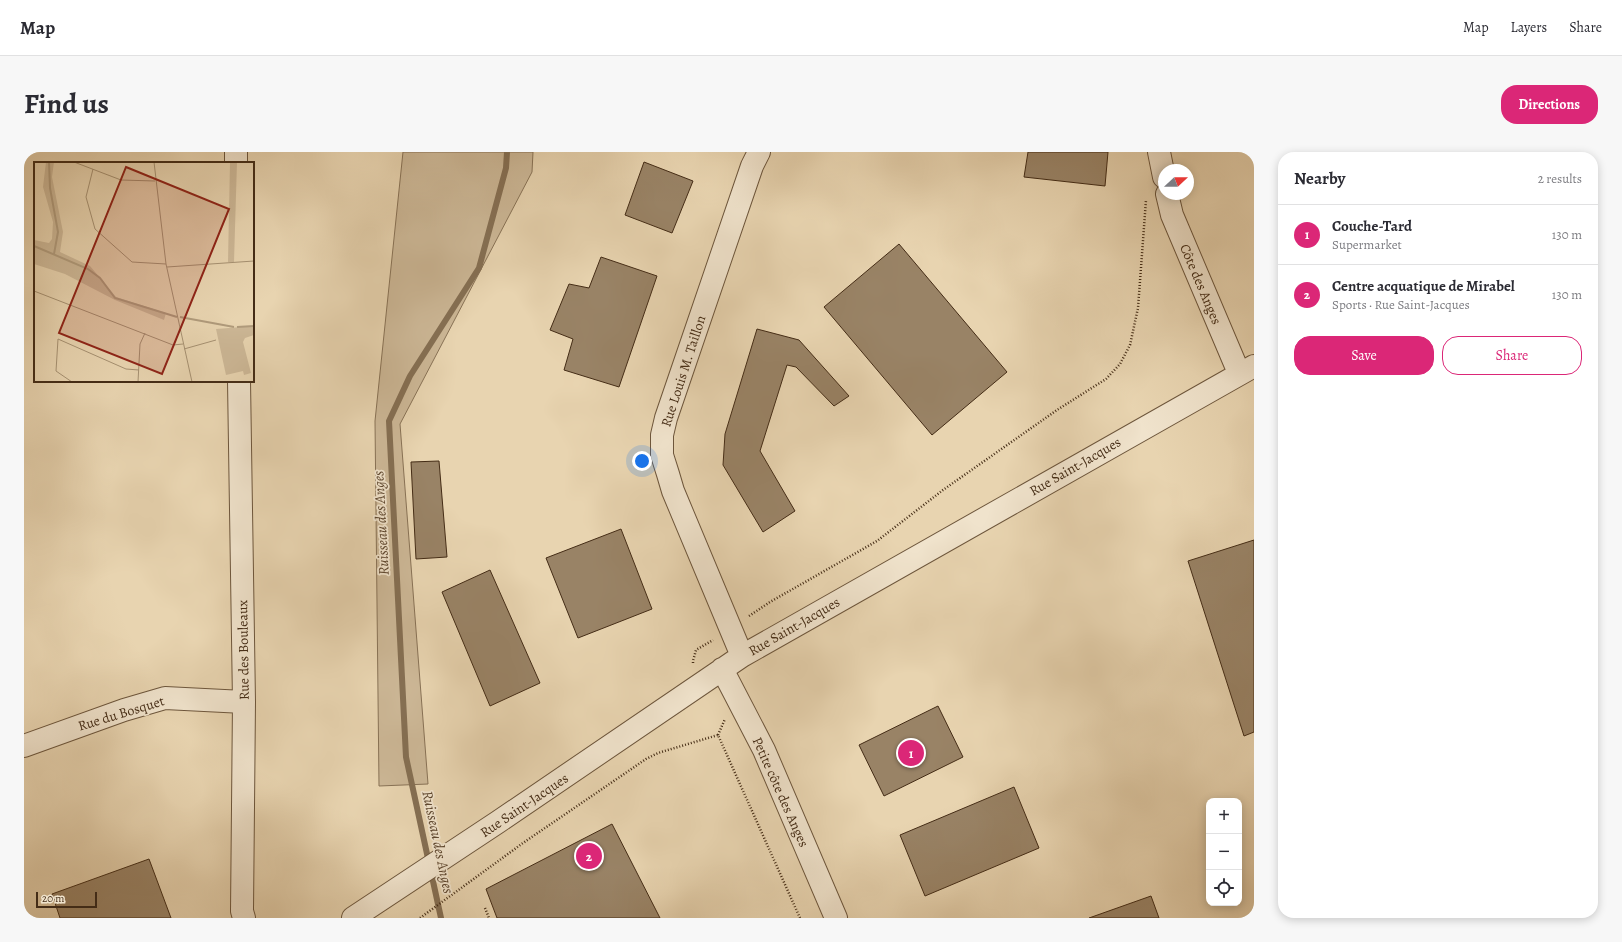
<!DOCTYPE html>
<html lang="en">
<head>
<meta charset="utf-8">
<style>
	body { margin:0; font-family:Alegreya,serif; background:#f7f7f7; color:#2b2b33 }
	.controls { position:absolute; right:12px; bottom:12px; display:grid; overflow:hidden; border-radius:8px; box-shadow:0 2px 10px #0003 }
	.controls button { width:36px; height:36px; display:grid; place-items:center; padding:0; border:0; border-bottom:1px solid #e1e1e2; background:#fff; color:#2b2b33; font:20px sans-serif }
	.compass { position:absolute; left:1134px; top:12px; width:36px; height:36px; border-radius:50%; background:#fff; box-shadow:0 2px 10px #0003; rotate:68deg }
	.scale { position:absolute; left:12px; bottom:10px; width:61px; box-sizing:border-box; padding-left:4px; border:2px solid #442c16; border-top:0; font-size:11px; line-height:14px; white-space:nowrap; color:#442c16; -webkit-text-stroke:3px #f0e3cc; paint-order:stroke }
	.you { position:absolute; left:618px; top:309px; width:14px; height:14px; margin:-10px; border:3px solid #fff; border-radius:50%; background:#1a73e8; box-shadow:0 0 0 6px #1a73e833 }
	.badge { display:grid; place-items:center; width:26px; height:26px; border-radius:50%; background:#db2777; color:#fff; font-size:13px; font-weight:700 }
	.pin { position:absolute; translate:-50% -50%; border:2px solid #fff; box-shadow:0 1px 4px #0006 }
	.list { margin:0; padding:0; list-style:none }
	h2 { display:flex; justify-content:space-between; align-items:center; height:52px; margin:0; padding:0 16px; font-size:17px }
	h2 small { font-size:13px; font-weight:400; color:#7c7c81 }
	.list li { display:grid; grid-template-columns:26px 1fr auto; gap:12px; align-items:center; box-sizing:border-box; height:60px; padding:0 16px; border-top:1px solid #e1e1e2 }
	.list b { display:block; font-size:15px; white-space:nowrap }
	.list p { margin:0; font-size:13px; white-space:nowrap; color:#7c7c81 }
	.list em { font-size:13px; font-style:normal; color:#7c7c81 }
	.actions { display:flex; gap:8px; padding:12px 16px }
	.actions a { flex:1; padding:9px 0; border:1px solid #db2777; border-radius:16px; text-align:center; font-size:14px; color:#db2777 }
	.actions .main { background:#db2777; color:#fff }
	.icon { flex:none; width:22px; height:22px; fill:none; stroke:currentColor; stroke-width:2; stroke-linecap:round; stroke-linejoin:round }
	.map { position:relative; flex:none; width:1230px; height:766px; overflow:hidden; border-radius:16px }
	header { display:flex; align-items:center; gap:24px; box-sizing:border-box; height:56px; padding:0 20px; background:#fff; border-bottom:1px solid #e1e1e2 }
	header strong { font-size:19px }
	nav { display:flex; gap:22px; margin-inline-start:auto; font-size:14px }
	.intro { display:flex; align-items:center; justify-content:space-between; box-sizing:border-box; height:96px; padding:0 24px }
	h1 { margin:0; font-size:28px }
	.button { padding:10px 18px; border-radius:16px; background:#db2777; color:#fff; font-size:14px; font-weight:700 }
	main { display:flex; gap:24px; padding:0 24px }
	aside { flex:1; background:#fff; border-radius:16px; box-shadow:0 2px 10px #0003 }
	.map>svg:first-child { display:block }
</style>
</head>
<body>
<header>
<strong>Map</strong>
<nav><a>Map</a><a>Layers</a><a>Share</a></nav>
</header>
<div class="intro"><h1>Find us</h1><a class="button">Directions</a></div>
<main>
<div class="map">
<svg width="1230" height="766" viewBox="0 0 1230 766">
	<rect width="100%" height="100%" fill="#e8d4b0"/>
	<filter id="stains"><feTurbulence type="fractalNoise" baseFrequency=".005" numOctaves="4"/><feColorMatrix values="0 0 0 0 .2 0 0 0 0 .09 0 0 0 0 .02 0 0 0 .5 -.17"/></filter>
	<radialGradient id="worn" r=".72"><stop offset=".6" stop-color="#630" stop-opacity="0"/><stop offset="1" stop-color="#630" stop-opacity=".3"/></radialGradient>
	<path fill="#ccb796" stroke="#887256" d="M 379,0 L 509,0 L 508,20 L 376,272 L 404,632 L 355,634 L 351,269 Z"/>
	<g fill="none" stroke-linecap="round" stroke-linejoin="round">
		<path stroke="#856f53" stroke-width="6" d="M 405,711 L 382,605 L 365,269 L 386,224 L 455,116 L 482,16 L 483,0
			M 407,720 L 417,766"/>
	</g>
	<path fill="#998366" stroke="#442c16" d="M 1004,0 L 1084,0 L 1081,34 L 1000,25 Z
		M 620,10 L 669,29 L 648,81 L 601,63 Z
		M 875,92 L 983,220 L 908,283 L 800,155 Z
		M 577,105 L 633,124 L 595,235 L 540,218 L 549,187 L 526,178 L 545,132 L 565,136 Z
		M 733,177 L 775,188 L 825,244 L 810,254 L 772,215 L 763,213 L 736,299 L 771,359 L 739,380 L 699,313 L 701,282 Z
		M 415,309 L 423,405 L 392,407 L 387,310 Z
		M 597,377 L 628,457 L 554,486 L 522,406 Z
		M 1230,388 L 1230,580 L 1220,584 L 1164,409 Z
		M 466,418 L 516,531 L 466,554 L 418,440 Z
		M 914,554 L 939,605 L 860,644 L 835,593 Z
		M 990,635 L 1015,696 L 901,744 L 876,683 Z
		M 588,672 L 636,766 L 473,766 L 462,737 Z
		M 125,707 L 147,766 L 36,766 L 28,742 Z
		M 1127,744 L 1135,766 L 1065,766 Z"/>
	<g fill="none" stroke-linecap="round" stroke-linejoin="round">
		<g stroke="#6d563c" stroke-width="24">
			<path id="minor" d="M 212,0 L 212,11
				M 1135,0 L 1140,25
				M 1143,42 L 1148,63 L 1215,221
				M 215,229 L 220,550 L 218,759 L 220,766
				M 718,504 L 649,339 L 644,322 L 638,303 L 638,283 L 642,266 L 728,14 L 735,0
				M 698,517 L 740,598 L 812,766
				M 0,594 L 100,558 L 141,546 L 220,550
				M 329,766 L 474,670 L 718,504 L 1230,214"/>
		</g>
		<path stroke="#442c16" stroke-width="2.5" stroke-dasharray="1 2" stroke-linecap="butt" d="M 725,464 L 746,450 L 853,389 L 919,338 L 1033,258 L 1082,227 L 1096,212 L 1106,193 L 1114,156 L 1122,48
			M 669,511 L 669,509 L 672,498 L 689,488
			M 694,583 L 701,567
			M 461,756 L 465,766
			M 396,766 L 499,691 L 622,607 L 634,601 L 694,583 L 776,766"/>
		<use href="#minor" stroke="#f0e3cc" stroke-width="22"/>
	</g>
	<g text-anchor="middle" stroke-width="3.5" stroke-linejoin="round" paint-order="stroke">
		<g font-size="14" fill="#442c16" stroke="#f0e3cc">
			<text transform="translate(1177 132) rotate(67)" y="5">Côte des Anges</text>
			<text transform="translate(659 219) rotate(-72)" y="5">Rue Louis M. Taillon</text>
			<text transform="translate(1051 314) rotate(-30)" y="5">Rue Saint-Jacques</text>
			<text transform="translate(770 474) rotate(-30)" y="5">Rue Saint-Jacques</text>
			<text transform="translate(219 498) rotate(-91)" y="5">Rue des Bouleaux</text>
			<text transform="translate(97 561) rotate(-17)" y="5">Rue du Bosquet</text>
			<text transform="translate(757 640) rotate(66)" y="5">Petite côte des Anges</text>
			<text transform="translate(500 653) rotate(-34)" y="5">Rue Saint-Jacques</text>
		</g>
		<g font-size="15" font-style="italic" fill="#5f4830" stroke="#f0e3cc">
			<text transform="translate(357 371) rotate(-93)" y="5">Ruisseau des Anges</text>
			<text transform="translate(414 690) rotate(78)" y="5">Ruisseau des Anges</text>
		</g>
	</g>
	<g transform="translate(10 10)">
		<rect width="220" height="220" fill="#e8d4b0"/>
		<path d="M 12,0 L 20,0 L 18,15 L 29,70 L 26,90 L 56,104 L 82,135 L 132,151 L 130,158 L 81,138 L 31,112 L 0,102 L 0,78 L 15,81 L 18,77 L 19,60 L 9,25 ZM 196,0 L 203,0 L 200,100 L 194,100 ZM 220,164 L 220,173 L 211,176 L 209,180 L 217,211 L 210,213 L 209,209 L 192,213 L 182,167 Z" fill="#ccb796"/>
		<path fill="none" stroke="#b09b7c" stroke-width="2" d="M 15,0 L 16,26 L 24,70 L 20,92M 0,84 L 54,107 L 66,116 L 81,136 L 143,155M 146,155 L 200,165M 203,165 L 220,164"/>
		<path fill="none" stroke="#a69172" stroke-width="1" d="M 40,0 L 87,18 L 121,19M 120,0 L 132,102 L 158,220M 59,7 L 52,35 L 61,67 L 98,100 L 132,102M 133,105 L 220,99M 0,129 L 139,183 L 149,182M 150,187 L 182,178M 38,220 L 22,209 L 24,177 L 92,207 L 105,208M 104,220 L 106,182 L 111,171"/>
		<path fill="#8f2418" fill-opacity="0.15" stroke="#8f2418" stroke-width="2" d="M 92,5 L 195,47 L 128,212 L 25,171 Z"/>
		<rect width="220" height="220" fill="none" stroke="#442c16" stroke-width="2"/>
	</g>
	<rect width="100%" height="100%" filter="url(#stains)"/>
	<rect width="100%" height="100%" fill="url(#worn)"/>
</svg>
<div class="controls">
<button>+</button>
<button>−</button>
<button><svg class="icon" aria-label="locate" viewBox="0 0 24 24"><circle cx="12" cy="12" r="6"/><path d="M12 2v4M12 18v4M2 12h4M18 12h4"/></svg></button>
</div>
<svg class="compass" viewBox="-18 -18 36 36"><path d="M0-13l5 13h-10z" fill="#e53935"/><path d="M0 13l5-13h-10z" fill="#7c7c81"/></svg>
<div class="scale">20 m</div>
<div class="you"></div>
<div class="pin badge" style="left:887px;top:601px">1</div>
<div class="pin badge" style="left:565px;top:704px">2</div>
</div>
<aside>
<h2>Nearby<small>2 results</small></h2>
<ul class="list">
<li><span class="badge">1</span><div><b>Couche-Tard</b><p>Supermarket</p></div><em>130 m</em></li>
<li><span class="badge">2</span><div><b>Centre acquatique de Mirabel</b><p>Sports · Rue Saint-Jacques</p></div><em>130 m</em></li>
</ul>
<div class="actions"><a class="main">Save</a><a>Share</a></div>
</aside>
</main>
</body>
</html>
